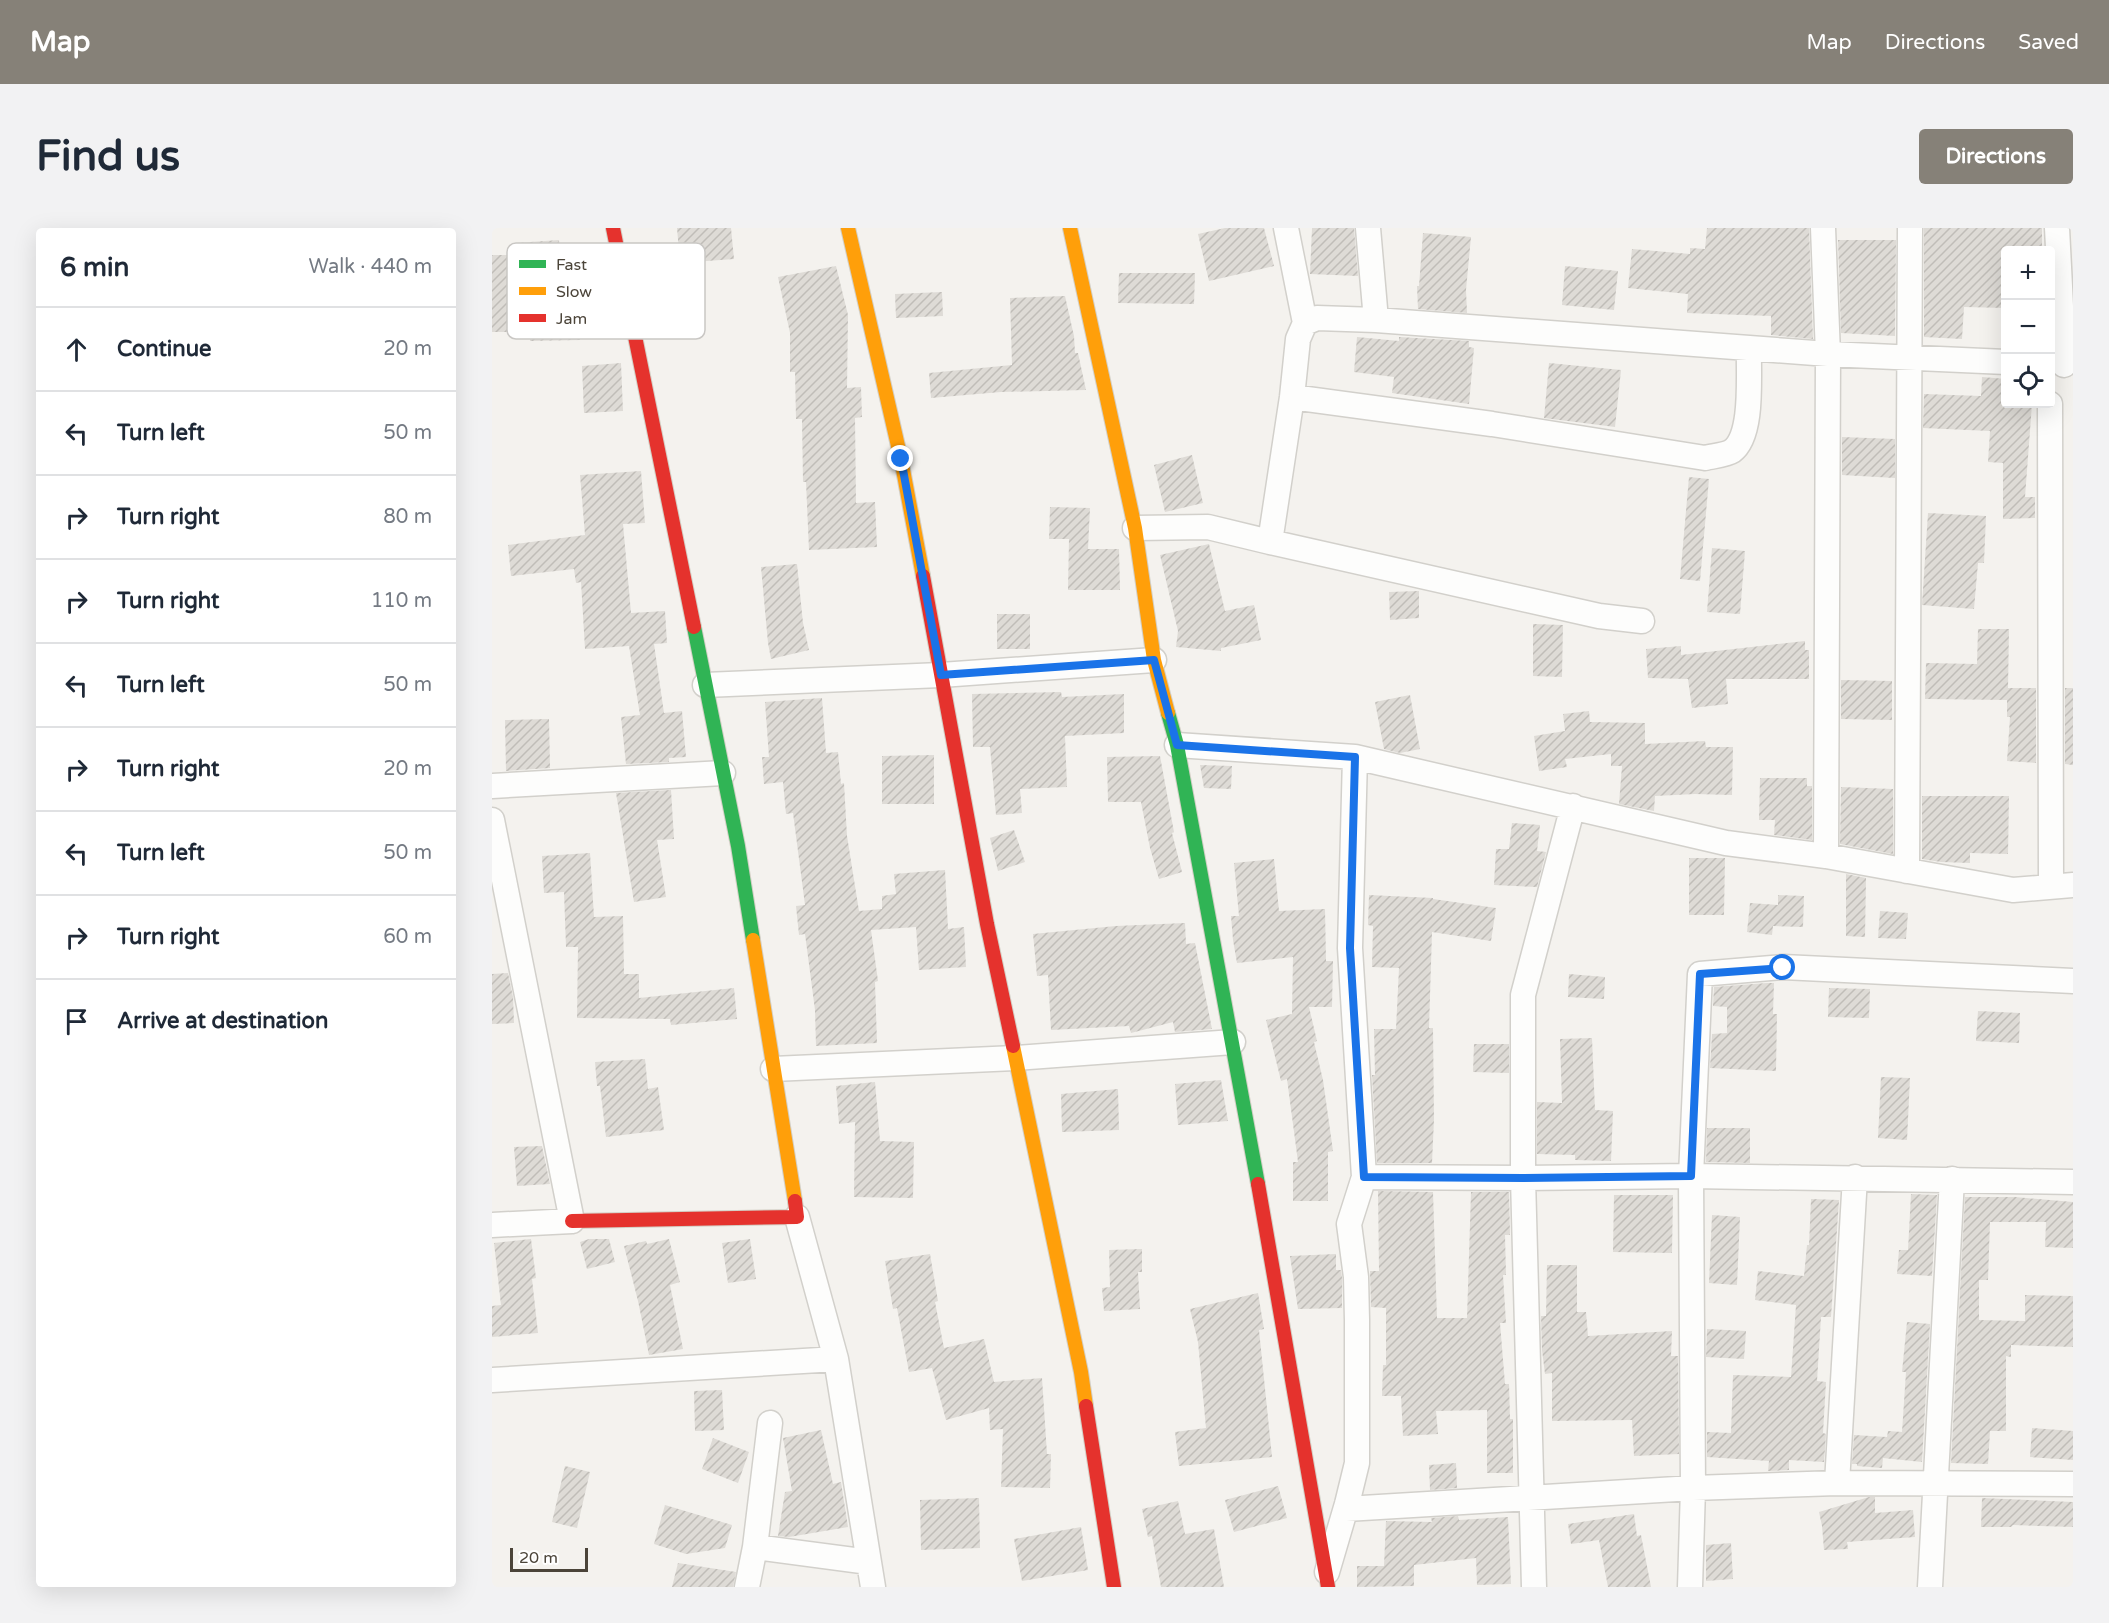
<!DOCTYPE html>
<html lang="en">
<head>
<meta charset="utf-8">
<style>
	body { margin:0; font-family:"Varela Round",sans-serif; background:#f2f2f3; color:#1f2937 }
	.controls { position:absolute; right:18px; top:18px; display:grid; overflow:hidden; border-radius:6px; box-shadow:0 6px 24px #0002 }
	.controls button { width:54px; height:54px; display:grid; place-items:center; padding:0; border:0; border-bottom:2px solid #e0e1e3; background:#fff; color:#1f2937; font:30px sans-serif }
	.scale { position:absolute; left:18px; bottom:15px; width:78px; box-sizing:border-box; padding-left:6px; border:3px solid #4b4439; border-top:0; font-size:16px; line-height:21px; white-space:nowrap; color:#4b4439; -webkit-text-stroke:4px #fff; paint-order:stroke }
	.stop { position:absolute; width:18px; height:18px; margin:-14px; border:4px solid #1a73e8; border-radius:50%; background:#fff }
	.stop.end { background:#1a73e8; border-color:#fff; box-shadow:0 2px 6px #0008 }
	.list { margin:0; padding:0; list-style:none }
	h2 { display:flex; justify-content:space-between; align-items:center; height:78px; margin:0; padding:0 24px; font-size:26px }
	h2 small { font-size:20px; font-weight:400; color:#747a83 }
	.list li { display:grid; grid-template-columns:39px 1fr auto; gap:18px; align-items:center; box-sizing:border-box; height:84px; padding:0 24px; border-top:2px solid #e0e1e3 }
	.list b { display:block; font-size:22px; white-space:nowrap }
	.list em { font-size:20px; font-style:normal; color:#747a83 }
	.icon { flex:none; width:33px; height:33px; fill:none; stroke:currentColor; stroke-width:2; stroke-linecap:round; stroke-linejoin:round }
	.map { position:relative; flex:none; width:1581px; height:1359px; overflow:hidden; border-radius:6px }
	header { display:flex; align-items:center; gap:36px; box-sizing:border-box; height:84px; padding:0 30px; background:#868178; color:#fff }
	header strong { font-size:28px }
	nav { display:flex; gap:33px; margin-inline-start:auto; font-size:21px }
	.intro { display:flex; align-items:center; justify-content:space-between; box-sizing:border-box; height:144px; padding:0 36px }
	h1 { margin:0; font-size:42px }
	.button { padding:15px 27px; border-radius:6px; background:#868178; color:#fff; font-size:21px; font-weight:700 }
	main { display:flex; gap:36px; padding:0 36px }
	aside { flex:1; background:#fff; border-radius:6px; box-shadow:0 6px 24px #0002 }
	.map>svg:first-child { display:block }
</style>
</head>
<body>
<header>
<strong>Map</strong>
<nav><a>Map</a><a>Directions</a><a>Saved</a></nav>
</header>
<div class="intro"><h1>Find us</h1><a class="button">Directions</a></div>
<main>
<aside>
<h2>6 min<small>Walk · 440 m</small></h2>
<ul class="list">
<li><svg class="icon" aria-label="ahead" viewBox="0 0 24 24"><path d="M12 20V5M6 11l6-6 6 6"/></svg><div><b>Continue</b></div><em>20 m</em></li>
<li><svg class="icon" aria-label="left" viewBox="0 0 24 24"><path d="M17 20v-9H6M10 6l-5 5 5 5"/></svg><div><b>Turn left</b></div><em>50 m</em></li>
<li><svg class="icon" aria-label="right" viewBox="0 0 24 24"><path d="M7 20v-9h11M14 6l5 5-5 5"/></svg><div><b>Turn right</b></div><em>80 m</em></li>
<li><svg class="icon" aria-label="right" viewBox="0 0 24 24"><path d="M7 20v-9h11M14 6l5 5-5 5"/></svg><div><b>Turn right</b></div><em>110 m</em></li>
<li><svg class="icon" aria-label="left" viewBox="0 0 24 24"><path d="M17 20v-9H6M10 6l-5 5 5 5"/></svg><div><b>Turn left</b></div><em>50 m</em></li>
<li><svg class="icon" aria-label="right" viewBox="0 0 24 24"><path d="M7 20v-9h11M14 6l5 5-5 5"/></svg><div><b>Turn right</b></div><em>20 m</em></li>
<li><svg class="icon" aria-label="left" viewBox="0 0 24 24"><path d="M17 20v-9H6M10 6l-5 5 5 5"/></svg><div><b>Turn left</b></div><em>50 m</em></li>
<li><svg class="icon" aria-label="right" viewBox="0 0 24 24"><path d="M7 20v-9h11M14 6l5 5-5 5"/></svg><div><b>Turn right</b></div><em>60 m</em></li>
<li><svg class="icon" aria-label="arrive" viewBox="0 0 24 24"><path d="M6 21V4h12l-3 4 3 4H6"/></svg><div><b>Arrive at destination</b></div></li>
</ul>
</aside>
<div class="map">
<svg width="1581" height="1359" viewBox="0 0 1581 1359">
	<defs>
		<pattern id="building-hatch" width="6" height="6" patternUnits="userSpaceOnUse" patternTransform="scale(1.5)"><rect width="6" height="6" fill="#dedbd6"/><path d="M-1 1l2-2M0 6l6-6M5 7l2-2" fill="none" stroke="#c0bdb8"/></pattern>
	</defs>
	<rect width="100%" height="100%" fill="#f4f2ee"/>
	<path fill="url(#building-hatch)" d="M 185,0 L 239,0 L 242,31 L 188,35 Z
		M 733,0 L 772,0 L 782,38 L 717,53 L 706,6 Z
		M 820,0 L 862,0 L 866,48 L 818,46 Z
		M 1215,0 L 1317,0 L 1321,111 L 1279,107 L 1279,88 L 1195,85 L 1196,66 L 1136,60 L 1140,21 L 1198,26 L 1198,20 L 1213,21 Z
		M 1432,0 L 1550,0 L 1550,22 L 1514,22 L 1514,80 L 1472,79 L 1470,111 L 1432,109 Z
		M 931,5 L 979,9 L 974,62 L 975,85 L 926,81 L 925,58 L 927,58 Z
		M 67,12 L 72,78 L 86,78 L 88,112 L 38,113 L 38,104 L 0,104 L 0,27 L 25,27 L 24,15 Z
		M 1346,12 L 1404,12 L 1403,108 L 1349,105 Z
		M 344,38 L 356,87 L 355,160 L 369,159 L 370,189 L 363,190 L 364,275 L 383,274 L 385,319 L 317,322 L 314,254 L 311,254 L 310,191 L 304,191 L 303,144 L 298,144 L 298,105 L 286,49 Z
		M 1073,38 L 1126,43 L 1122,82 L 1070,77 Z
		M 627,45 L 703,45 L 702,76 L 626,75 Z
		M 450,64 L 451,88 L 404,90 L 403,66 Z
		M 573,68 L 582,108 L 583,125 L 586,125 L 594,162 L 509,164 L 439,170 L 437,145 L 520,137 L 518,70 Z
		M 865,109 L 907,113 L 907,109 L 977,113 L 977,119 L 982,120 L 977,176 L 900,165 L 902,149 L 862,144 Z
		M 129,135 L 131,183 L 92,185 L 90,138 Z
		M 1057,135 L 1129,142 L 1123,199 L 1052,190 Z
		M 1490,149 L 1514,151 L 1514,176 L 1540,176 L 1533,269 L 1543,269 L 1543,290 L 1511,291 L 1511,235 L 1496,234 L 1498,203 L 1431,200 L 1432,166 L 1489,168 Z
		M 1350,209 L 1403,211 L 1403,250 L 1350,247 Z
		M 700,227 L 711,275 L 673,284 L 662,237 Z
		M 149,243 L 153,295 L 131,296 L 139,385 L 173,383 L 175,415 L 162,416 L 172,485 L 190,483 L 194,529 L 177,530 L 177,534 L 134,536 L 129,489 L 148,487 L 137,418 L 93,421 L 89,354 L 84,355 L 82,341 L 19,348 L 16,317 L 93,307 L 88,247 Z
		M 1197,249 L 1217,251 L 1208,353 L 1188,351 Z
		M 558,279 L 598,280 L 596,321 L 627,321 L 628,362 L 576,362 L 577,311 L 557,311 Z
		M 1436,285 L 1494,288 L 1492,335 L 1486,335 L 1482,381 L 1430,377 Z
		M 717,316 L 733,383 L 762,377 L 769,412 L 729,420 L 729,423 L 684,419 L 686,403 L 668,327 Z
		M 1220,320 L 1253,323 L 1248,386 L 1215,384 Z
		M 305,336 L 311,395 L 317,422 L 279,431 L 276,415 L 269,339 Z
		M 927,363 L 927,390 L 898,392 L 897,364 Z
		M 505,386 L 538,386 L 538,421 L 505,421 Z
		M 1041,396 L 1071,397 L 1070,449 L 1041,448 Z
		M 1486,401 L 1517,401 L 1516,460 L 1544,460 L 1544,535 L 1515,533 L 1518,489 L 1515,489 L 1515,472 L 1433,471 L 1434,435 L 1485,436 Z
		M 1313,413 L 1313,422 L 1317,422 L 1317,451 L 1234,451 L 1236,476 L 1200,480 L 1196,451 L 1156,450 L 1154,421 L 1189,418 L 1189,427 Z
		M 1349,452 L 1400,453 L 1400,492 L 1349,491 Z
		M 1573,460 L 1581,460 L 1581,537 L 1573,536 Z
		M 569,464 L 570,469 L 632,466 L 632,505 L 573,508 L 575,559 L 528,561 L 530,585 L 504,587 L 498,519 L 481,519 L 480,466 Z
		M 918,467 L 928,521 L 908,525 L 892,521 L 883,474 Z
		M 330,470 L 334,525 L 346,524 L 349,556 L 352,555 L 355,608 L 367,683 L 390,681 L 390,668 L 404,666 L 402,646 L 453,642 L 456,701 L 472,699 L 474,739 L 427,742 L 424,699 L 379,702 L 386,753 L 383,754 L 385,815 L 324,818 L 323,782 L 313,706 L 307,707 L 304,678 L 313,677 L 301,585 L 294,586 L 291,554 L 272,556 L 270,529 L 277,529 L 273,474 Z
		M 1097,483 L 1098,494 L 1153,495 L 1153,516 L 1213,513 L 1214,519 L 1241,519 L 1240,567 L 1203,566 L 1163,568 L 1162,583 L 1127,576 L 1130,538 L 1119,538 L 1119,526 L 1073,531 L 1075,539 L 1047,543 L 1042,508 L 1073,503 L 1071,486 Z
		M 57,491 L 58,540 L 14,543 L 13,492 Z
		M 442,527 L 442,576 L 390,576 L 390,528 Z
		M 668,528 L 682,604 L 680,605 L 690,644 L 667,651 L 658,620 L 649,574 L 616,574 L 615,529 Z
		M 708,537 L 740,538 L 739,561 L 712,560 Z
		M 1268,550 L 1315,550 L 1315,558 L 1320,558 L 1320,612 L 1282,607 L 1283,592 L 1267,592 Z
		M 1349,559 L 1401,561 L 1401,626 L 1348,616 Z
		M 179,562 L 182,611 L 165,612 L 174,669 L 142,674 L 124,565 Z
		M 1430,568 L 1517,568 L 1516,626 L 1478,625 L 1478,635 L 1449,634 L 1430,631 Z
		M 1020,595 L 1048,597 L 1045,623 L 1054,624 L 1045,659 L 1002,657 L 1004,621 L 1017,621 Z
		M 522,602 L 533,634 L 506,643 L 498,610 Z
		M 98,625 L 102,689 L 131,688 L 132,746 L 147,746 L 147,770 L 242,760 L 245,791 L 179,797 L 178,791 L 85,790 L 86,719 L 74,719 L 72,664 L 52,665 L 50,628 Z
		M 1197,630 L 1233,630 L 1232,687 L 1197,687 Z
		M 782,631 L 787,683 L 833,681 L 834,733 L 841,733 L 840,779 L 817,779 L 825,813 L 822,814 L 831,852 L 841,923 L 836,924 L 836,973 L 801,973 L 801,934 L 806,934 L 795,851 L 789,853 L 774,792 L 800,786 L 801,729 L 745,735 L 741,712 L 739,688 L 747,688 L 742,635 Z
		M 1354,646 L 1374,650 L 1373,709 L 1354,708 Z
		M 877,667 L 941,670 L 941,671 L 1004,680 L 999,713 L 940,704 L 937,800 L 941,800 L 942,891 L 940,935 L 885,935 L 880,847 L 883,847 L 882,801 L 904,801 L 907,740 L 880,739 L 881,698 L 876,697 Z
		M 1286,667 L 1312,668 L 1311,699 L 1281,698 L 1280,707 L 1255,704 L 1258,675 L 1286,677 Z
		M 1388,683 L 1416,685 L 1414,711 L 1386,710 Z
		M 693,695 L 694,716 L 703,715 L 720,801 L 683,804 L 681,794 L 639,805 L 637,798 L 559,802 L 556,747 L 545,748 L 541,706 L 624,698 Z
		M 16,745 L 21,769 L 22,795 L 0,796 L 0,746 Z
		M 1077,746 L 1113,749 L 1112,771 L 1076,769 Z
		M 1275,755 L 1282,755 L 1281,786 L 1285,786 L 1284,843 L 1218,840 L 1220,806 L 1235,805 L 1235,779 L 1221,778 L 1222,759 Z
		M 1337,760 L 1378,761 L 1377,790 L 1336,789 Z
		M 1486,783 L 1528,785 L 1527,815 L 1484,813 Z
		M 1100,810 L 1103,882 L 1121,883 L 1119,933 L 1083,932 L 1083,927 L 1045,926 L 1045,874 L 1070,875 L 1068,811 Z
		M 982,816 L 1017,816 L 1017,845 L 981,844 Z
		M 153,831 L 156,861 L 166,859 L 172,902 L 114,909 L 108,858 L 105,858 L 103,834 Z
		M 1389,849 L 1418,850 L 1415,912 L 1386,910 Z
		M 729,852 L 736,893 L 686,897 L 683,856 Z
		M 383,854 L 388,913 L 422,914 L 421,970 L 362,969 L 363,894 L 347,896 L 344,858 Z
		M 626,861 L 627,902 L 570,904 L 569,866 Z
		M 1215,900 L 1258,900 L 1258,935 L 1214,934 Z
		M 50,918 L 58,956 L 25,958 L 22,919 Z
		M 886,963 L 941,964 L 945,1090 L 975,1090 L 979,964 L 1017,964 L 1018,1007 L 1013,1007 L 1014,1047 L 1011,1047 L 1014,1095 L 1008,1095 L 1013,1156 L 1017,1156 L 1018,1191 L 1021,1191 L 1021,1245 L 995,1245 L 995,1182 L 944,1183 L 946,1206 L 911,1208 L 909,1168 L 890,1168 L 891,1137 L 894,1137 L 894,1080 L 879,1079 L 878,1043 L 887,1043 Z
		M 1419,966 L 1445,967 L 1440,1048 L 1405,1046 L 1407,1022 L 1416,1022 Z
		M 1122,967 L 1181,967 L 1180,1025 L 1121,1024 Z
		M 1473,969 L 1523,969 L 1581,974 L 1581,1020 L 1553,1019 L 1554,994 L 1498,994 L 1496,1052 L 1487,1052 L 1487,1092 L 1533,1093 L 1533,1067 L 1581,1068 L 1581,1119 L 1519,1117 L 1519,1129 L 1514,1128 L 1514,1203 L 1498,1203 L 1496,1236 L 1459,1235 Z
		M 1319,971 L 1347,972 L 1339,1089 L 1329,1089 L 1325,1153 L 1334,1154 L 1331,1205 L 1334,1206 L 1332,1234 L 1297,1232 L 1297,1242 L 1276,1243 L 1277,1233 L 1215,1229 L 1215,1204 L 1239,1205 L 1241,1147 L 1299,1149 L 1304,1077 L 1263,1072 L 1266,1043 L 1312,1048 L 1315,1017 L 1317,1017 Z
		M 1220,987 L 1248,989 L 1245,1057 L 1217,1055 Z
		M 39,1011 L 44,1050 L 40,1051 L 46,1105 L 0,1109 L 0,1078 L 9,1077 L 2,1015 Z
		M 97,1011 L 117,1011 L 123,1034 L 95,1041 L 88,1014 Z
		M 177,1011 L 188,1054 L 178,1057 L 191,1121 L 157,1127 L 146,1073 L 132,1018 L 154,1013 L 155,1016 Z
		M 258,1011 L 264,1051 L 236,1055 L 230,1015 Z
		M 650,1021 L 650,1044 L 646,1044 L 648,1081 L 612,1083 L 610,1060 L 618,1059 L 617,1022 Z
		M 438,1026 L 446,1073 L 443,1074 L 452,1120 L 492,1111 L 502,1154 L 550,1150 L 555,1226 L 559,1226 L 558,1260 L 509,1259 L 511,1201 L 498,1202 L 497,1180 L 454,1192 L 440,1140 L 417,1144 L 405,1080 L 401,1081 L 393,1033 Z
		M 844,1026 L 844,1042 L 849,1042 L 850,1050 L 850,1080 L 806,1081 L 798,1028 Z
		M 1055,1037 L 1085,1037 L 1085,1084 L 1094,1084 L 1096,1108 L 1180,1103 L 1179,1128 L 1186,1128 L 1187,1226 L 1142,1228 L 1140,1192 L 1060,1193 L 1060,1145 L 1053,1146 L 1050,1122 L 1049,1088 L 1054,1088 Z
		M 766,1065 L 772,1101 L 767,1102 L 780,1229 L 687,1238 L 683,1204 L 714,1200 L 706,1114 L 698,1081 Z
		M 1415,1094 L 1438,1096 L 1430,1234 L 1391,1230 L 1390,1240 L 1365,1238 L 1365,1236 L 1360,1236 L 1362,1207 L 1395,1209 L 1396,1203 L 1410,1204 L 1414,1144 L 1410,1144 Z
		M 1215,1101 L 1254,1103 L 1252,1131 L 1214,1129 Z
		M 230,1162 L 232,1202 L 203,1203 L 202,1163 Z
		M 1540,1200 L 1581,1203 L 1581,1232 L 1538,1229 Z
		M 329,1202 L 341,1256 L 349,1254 L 356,1299 L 297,1309 L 286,1308 L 293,1264 L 300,1263 L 291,1210 Z
		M 221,1210 L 257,1224 L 246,1255 L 210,1241 Z
		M 964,1235 L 965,1260 L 938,1262 L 937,1237 Z
		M 73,1238 L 98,1244 L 85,1300 L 60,1294 Z
		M 786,1258 L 795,1290 L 742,1304 L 733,1272 Z
		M 1377,1269 L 1383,1269 L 1383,1285 L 1421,1282 L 1423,1309 L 1355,1314 L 1356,1321 L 1332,1322 L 1330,1298 L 1327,1284 Z
		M 487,1270 L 488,1320 L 429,1322 L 428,1272 Z
		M 1490,1270 L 1581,1274 L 1581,1299 L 1521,1297 L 1519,1299 L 1489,1299 Z
		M 686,1273 L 693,1306 L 722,1301 L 732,1359 L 669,1359 L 660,1308 L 656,1309 L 650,1281 Z
		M 173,1277 L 240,1297 L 233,1320 L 194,1326 L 162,1316 Z
		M 1142,1286 L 1145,1308 L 1149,1307 L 1159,1359 L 1116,1359 L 1107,1312 L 1079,1316 L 1076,1296 Z
		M 966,1288 L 967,1292 L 1016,1289 L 1019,1356 L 985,1357 L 984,1330 L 922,1337 L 922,1358 L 865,1359 L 865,1338 L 892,1338 L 894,1293 L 940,1294 L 939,1290 Z
		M 589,1299 L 596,1342 L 530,1353 L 522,1311 Z
		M 1239,1315 L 1241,1351 L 1214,1353 L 1214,1317 Z
		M 186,1335 L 244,1344 L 241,1359 L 180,1359 Z"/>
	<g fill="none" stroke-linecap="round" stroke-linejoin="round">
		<g stroke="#d2d0cb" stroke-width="27">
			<path id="street" d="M 794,0 L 813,95
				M 876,0 L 884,92
				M 1331,0 L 1336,126 L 1334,628
				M 1565,0 L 1572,137
				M 800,169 L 1000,196 L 1213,230 C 1221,228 1234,227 1240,223 C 1262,207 1256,146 1257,120
				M 1558,176 L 1559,658
				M 643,300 L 716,299 L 778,314 L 800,169 L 806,111 L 813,95 L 825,90 L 884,92 L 1336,126 L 1514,134
				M 778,314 L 1107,388 L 1150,393
				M 213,457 L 449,447 L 662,432
				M 685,517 L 863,529 L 1234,615 L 1334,628 L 1521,662 L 1581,657
				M 863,529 L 858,720 L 872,949
				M 0,558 L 231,545
				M 0,592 L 80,993 L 0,997
				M 1415,643 L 1418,0
				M 281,841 L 523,830 L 741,814
				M 305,989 L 344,1131
				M 0,1152 L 344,1131 L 381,1359
				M 1345,1255 L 1363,949
				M 854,1281 L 1201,1260 L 1345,1255 L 1581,1256
				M 263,1319 L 377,1334
				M 835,1344 L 855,1276 L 865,1235 L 865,1092 L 864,1049 L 857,996 L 872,949 L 1031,950 L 1199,948 L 1581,954
				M 255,1359 L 263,1319 L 278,1195
				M 1042,1359 L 1031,950 L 1031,767 L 1081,578
				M 1198,1359 L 1201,1260 L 1199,948 L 1208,746 L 1291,739 L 1581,753
				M 1438,1359 L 1460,951"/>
		</g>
		<g stroke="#d3cfc5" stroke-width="16">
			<path id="fast" d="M 202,399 L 246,618 L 261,712
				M 676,485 L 685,517 L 766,956"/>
		</g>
		<g stroke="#d3cfc5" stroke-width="16">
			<path id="slow" d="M 356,0 L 409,231 L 431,348
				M 578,0 L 643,300 L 662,432 L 676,485
				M 261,712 L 303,973
				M 521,818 L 589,1144 L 594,1178"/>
		</g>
		<g stroke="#d3cfc5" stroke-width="16">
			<path id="jam" d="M 121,0 L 202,399
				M 431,348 L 495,696 L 521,818
				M 766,956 L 836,1359
				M 80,993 L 305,989 L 303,973
				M 594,1178 L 622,1359"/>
		</g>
		<use href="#street" stroke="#fdfdfc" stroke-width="24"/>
		<use href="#fast" stroke="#30b455" stroke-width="14"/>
		<use href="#slow" stroke="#ff9f0a" stroke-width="14"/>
		<use href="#jam" stroke="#e5322d" stroke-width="14"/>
	</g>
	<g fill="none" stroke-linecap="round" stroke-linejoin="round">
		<path stroke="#1a73e8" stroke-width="8" d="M 409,231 L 449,447 L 662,432 L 685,517 L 863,529 L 858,720 L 872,949 L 1031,950 L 1199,948 L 1208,746 L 1291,740"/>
	</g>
	<rect x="15" y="15" width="198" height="96" rx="9" fill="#fff" stroke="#c9c7c4" stroke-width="1.5"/>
	<rect x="27" y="32" width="27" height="8" fill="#30b455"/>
	<rect x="27" y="59" width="27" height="8" fill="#ff9f0a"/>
	<rect x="27" y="86" width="27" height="8" fill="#e5322d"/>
	<g font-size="16" fill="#4b4439">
		<text x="64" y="42">Fast</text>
		<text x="64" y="69">Slow</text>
		<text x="64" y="96">Jam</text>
	</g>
</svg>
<div class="controls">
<button>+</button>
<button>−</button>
<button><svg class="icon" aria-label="locate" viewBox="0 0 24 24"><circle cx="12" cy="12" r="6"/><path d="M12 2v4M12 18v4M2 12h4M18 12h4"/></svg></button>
</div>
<div class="scale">20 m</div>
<div class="stop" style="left:1291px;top:740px"></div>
<div class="stop end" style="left:409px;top:231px"></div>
</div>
</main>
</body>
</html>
